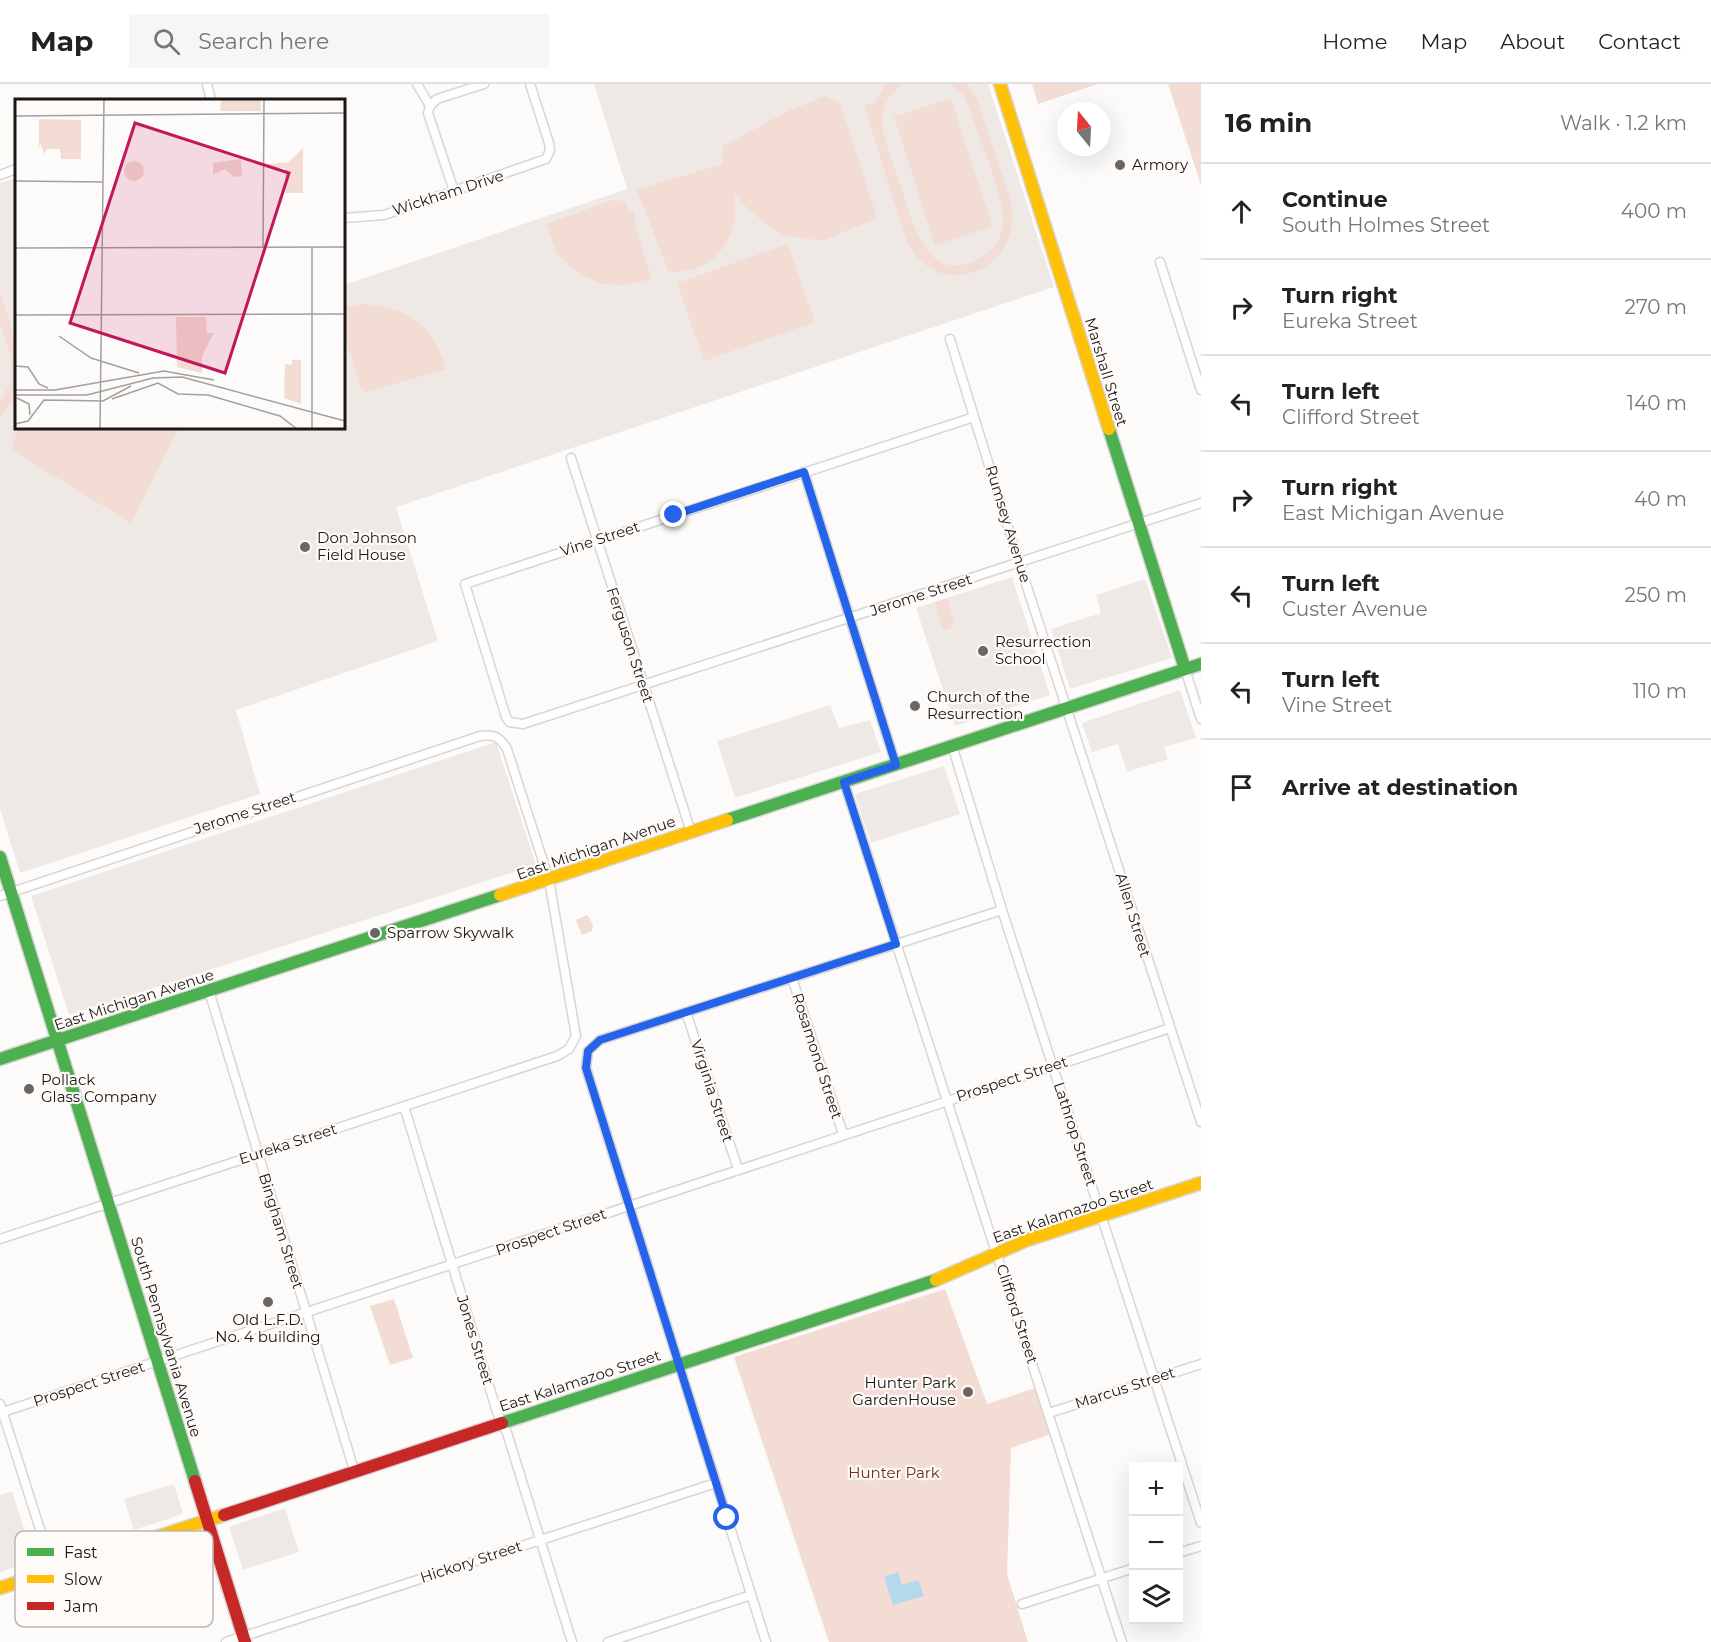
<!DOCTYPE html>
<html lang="en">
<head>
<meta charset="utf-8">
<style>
	body { margin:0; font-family:Montserrat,sans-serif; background:#f6f6f6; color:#222 }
	.controls { position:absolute; right:18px; bottom:18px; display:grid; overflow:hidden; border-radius:0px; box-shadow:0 6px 24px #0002 }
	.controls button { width:54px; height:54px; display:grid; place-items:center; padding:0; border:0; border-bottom:2px solid #e0e0e0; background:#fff; color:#222; font:30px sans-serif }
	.compass { position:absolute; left:1057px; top:18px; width:54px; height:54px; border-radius:50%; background:#fff; box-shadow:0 6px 24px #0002; rotate:342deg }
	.stop { position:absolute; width:18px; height:18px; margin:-14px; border:4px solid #2563eb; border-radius:50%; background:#fff }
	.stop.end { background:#2563eb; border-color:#fff; box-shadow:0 2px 6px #0008 }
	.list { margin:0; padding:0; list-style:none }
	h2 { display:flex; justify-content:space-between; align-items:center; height:78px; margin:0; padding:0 24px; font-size:26px }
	h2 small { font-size:20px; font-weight:400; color:#767676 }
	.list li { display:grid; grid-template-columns:39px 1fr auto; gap:18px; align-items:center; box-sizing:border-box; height:96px; padding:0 24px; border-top:2px solid #e0e0e0 }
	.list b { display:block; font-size:22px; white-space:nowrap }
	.list p { margin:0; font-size:20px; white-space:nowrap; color:#767676 }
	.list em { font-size:20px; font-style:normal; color:#767676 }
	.icon { flex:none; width:33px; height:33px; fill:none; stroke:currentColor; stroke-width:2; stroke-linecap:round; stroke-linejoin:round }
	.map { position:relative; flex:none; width:1201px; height:1558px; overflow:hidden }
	header { display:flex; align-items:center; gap:36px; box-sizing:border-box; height:84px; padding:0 30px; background:#fff; border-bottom:2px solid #e0e0e0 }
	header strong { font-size:28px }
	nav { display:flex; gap:33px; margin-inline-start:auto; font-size:21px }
	.search { width:420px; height:54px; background:#f6f6f6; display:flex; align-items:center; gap:15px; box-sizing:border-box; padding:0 21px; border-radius:0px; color:#767676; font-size:22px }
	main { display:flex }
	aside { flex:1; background:#fff }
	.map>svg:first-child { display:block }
</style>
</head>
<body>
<header>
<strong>Map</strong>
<div class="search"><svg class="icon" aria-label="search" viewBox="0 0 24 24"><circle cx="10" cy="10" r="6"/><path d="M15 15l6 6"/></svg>Search here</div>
<nav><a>Home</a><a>Map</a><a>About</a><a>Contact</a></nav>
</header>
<main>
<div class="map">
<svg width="1201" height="1558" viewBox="0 0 1201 1558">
	<rect width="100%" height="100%" fill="#fdfbf9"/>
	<path fill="#efe9e5" d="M 594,0 L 988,0 L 1054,203 L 396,423 L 438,557 L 236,626 L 260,710 L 20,789 L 0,725 L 0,99 L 16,94 L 16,344 L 344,344 L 344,201 L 627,105 Z
		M 1012,493 L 1050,611 L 955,642 L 916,524 Z
		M 1145,495 L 1172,574 L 1070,605 L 1051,545 L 1101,529 L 1096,511 Z
		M 1180,606 L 1196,654 L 1164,663 L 1168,675 L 1127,688 L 1118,660 L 1092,668 L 1082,639 Z
		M 830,621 L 839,644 L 870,636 L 881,668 L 735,714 L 717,657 Z
		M 496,658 L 536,781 L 69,931 L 31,812 Z
		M 944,682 L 960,730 L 871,759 L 855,710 Z
		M 174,1400 L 183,1430 L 134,1446 L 124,1415 Z
		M 12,1407 L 34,1477 L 0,1488 L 0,1411 Z
		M 285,1424 L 299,1468 L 243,1486 L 229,1443 Z"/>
	<path fill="#f3dcd3" d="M 886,0 L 902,0 C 887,11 881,25 882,44 C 887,64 895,85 902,105 C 913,140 927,202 979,175 C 993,168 1002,154 1003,138 C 1004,114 978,50 969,24 L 963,11 L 951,0 L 967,0 L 976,12 L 1011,119 C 1024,179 950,219 913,168 C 903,153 900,133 894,117 C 884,85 874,53 864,21 L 875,19 Z
		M 1032,0 L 1098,0 L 1038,20 Z
		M 1168,0 L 1201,0 L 1201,101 Z
		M 825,12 L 840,19 L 877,134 L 823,157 L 783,151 L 748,126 L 734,107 C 740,138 728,172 697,184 C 688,187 678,188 669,189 L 637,106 L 722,80 L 723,62 L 788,27 Z
		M 951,14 L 992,142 L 935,161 L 894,33 Z
		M 612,116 L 625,117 L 630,127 L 633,127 L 636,137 L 634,139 L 652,195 L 626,201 L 602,200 L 580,190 L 558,172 L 546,140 Z
		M 788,160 L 815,238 L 704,277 L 677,199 Z
		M 0,207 C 11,243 34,303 0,332 L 0,317 L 9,302 L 12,288 L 11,274 L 0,239 Z
		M 360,220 C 407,222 432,239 446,285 L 367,308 L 361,304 L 344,249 L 344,224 Z
		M 18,344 L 179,344 L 131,439 L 11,366 Z
		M 947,514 L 954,539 L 951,540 L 952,544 L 943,546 L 935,518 Z
		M 587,831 L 593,840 L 592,847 L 582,851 L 576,836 Z
		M 945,1205 L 987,1320 L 1035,1304 L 1051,1350 L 1011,1364 L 1007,1490 L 1028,1558 L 829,1558 L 734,1273 Z
		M 394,1215 L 413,1274 L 390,1281 L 370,1222 Z"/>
	<path fill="#b5d9ec" d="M 898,1488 L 902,1501 L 918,1496 L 924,1512 L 893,1521 L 884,1493 Z"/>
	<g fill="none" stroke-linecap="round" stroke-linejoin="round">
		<g stroke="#d8d5d3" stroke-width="11">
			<path id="street" d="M 207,0 L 211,16
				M 417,0 L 430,22
				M 430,22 L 428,29 L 454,107
				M 430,22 L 437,15 L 484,0
				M 0,91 L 16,85
				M 344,134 L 384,131 L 546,75 L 550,66 L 549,59 L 530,0
				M 1160,178 L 1201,306
				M 950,255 L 1016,469 L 1201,1038
				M 974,333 L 465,500 L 506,633 L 509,638 L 523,640 L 1201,419
				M 571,374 L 691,748
				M 804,388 L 896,681
				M 1185,585 L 1201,635
				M 952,661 L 1002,826 L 1201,1439
				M 844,698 L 1122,1558
				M 0,812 L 480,652 C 494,650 500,653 507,665 L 549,796 L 576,952 L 569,965 L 557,972 L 0,1155
				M 792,894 L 843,1050
				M 209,907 L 354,1386
				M 686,928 L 738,1085
				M 404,1022 L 497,1328 L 507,1349 L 572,1558
				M 0,1320 L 53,1486
				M 0,1329 L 1170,944
				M 1049,1329 L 1201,1280
				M 1178,1469 L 1201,1462
				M 1022,1520 L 1134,1484
				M 226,1558 L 716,1399
				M 608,1558 L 751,1511
				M 766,1558 L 586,984 L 588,967 L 600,956 L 1002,826"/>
		</g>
		<g stroke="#d8d5d3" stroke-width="15">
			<path id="fast" d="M 1109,345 L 1185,585
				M 727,736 L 1201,580
				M 0,773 L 195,1397
				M 0,975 L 500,811
				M 502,1339 L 936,1196"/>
		</g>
		<g stroke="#d8d5d3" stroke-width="15">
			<path id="slow" d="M 1000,0 L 1109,345
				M 500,811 L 727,736
				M 936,1196 L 1027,1156 L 1201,1099
				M 0,1504 L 224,1431"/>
		</g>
		<g stroke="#d8d5d3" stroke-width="15">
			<path id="jam" d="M 195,1397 L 245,1558
				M 224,1431 L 502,1339"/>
		</g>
		<use href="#street" stroke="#fffefe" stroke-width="8"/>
		<use href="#fast" stroke="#4caf50" stroke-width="12"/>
		<use href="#slow" stroke="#ffc107" stroke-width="12"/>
		<use href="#jam" stroke="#c62828" stroke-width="12"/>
	</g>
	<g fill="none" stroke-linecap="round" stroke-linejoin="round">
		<path stroke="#2563eb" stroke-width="8" d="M 674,431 L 804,388 L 896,681 L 844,698 L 896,860 L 600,956 L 588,967 L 586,984 L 727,1434"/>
	</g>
	<g fill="#696664" stroke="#fefaf8" stroke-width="2">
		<circle cx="1120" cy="81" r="6"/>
		<circle cx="305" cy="463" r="6"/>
		<circle cx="983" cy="567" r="6"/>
		<circle cx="915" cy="622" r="6"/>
		<circle cx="375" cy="849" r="6"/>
		<circle cx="29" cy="1005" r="6"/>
		<circle cx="268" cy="1218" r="6"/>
		<circle cx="968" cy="1308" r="6"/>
	</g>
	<g text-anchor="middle" stroke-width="4.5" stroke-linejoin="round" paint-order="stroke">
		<g font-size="15" fill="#1a1614" stroke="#fefaf8" text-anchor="start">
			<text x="1132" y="86">Armory</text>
			<text x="317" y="459">Don Johnson<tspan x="317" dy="17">Field House</tspan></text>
			<text x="995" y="563">Resurrection<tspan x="995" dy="17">School</tspan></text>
			<text x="927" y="618">Church of the<tspan x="927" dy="17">Resurrection</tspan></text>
			<text x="387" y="854">Sparrow Skywalk</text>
			<text x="41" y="1001">Pollack<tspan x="41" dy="17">Glass Company</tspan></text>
			<text x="268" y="1241" text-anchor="middle">Old L.F.D.<tspan x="268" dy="17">No. 4 building</tspan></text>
			<text x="956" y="1304" text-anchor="end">Hunter Park<tspan x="956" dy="17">GardenHouse</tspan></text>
		</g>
		<g font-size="15" fill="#1a1614" stroke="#fefaf8">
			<text transform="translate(448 109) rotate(-18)" y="5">Wickham Drive</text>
			<text transform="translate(1106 288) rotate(73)" y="5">Marshall Street</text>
			<text transform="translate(1008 440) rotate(73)" y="5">Rumsey Avenue</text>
			<text transform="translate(600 455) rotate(-18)" y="5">Vine Street</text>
			<text transform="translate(921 511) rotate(-18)" y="5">Jerome Street</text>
			<text transform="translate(630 561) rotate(72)" y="5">Ferguson Street</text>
			<text transform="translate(245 729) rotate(-18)" y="5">Jerome Street</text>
			<text transform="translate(596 764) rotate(-19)" y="5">East Michigan Avenue</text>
			<text transform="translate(1133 831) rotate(73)" y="5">Allen Street</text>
			<text transform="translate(134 916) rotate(-18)" y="5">East Michigan Avenue</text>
			<text transform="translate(817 972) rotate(72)" y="5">Rosamond Street</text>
			<text transform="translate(1012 995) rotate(-18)" y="5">Prospect Street</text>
			<text transform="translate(712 1007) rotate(72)" y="5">Virginia Street</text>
			<text transform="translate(1075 1050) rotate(72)" y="5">Lathrop Street</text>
			<text transform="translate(288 1060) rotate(-18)" y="5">Eureka Street</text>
			<text transform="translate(1073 1127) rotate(-19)" y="5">East Kalamazoo Street</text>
			<text transform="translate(281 1147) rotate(73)" y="5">Bingham Street</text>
			<text transform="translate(551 1148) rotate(-19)" y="5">Prospect Street</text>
			<text transform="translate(1017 1230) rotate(72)" y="5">Clifford Street</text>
			<text transform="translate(166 1253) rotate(73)" y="5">South Pennsylvania Avenue</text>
			<text transform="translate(475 1256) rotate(73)" y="5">Jones Street</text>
			<text transform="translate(580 1297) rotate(-18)" y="5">East Kalamazoo Street</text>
			<text transform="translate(89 1300) rotate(-18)" y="5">Prospect Street</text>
			<text transform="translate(1125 1304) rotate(-18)" y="5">Marcus Street</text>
			<text transform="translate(471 1478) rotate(-18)" y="5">Hickory Street</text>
		</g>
		<g font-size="15" fill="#6e2f14" stroke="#fefaf8">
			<text x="894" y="1394">Hunter Park</text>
		</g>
	</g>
	<g transform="translate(15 15)">
		<rect width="330" height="330" fill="#fdfbf9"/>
		<path d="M 206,0 L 246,0 L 246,12 L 205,12 ZM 24,20 L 66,21 L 66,60 L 46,60 L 45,50 L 32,50 L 29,55 L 25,44 L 24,51 ZM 288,49 L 288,94 L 270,94 L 270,69 L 253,69 L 253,65 L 274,63 ZM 226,60 L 227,77 L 219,78 L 210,70 L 198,76 L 198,64 ZM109 72a10 10 0 1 1 20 0a10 10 0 1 1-20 0ZM 161,218 L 191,218 L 192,234 L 199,234 L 187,257 L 187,274 L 162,268 ZM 277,261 L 286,261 L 286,305 L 269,299 L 270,265 L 277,266 Z" fill="#f3dcd3"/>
		<path fill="none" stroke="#a29f9d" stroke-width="1.5" d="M 0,17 L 330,14M 0,82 L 88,83M 248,148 L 249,0M 297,148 L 297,330M 0,149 L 330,148M 0,216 L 330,215M 44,237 L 76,259 L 124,274M 0,267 L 13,268 L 24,285 L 33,289M 0,291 L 42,291M 40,291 L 149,272 L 199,281M 0,296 L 72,296 L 138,279 L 167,278 L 330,322M 2,299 L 14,305 L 15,316M 97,300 L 143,284 L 163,295 L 193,296 L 265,317 L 282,330M 0,325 L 13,322 L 29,301 L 88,302 L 116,287M 85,330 L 89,0"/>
		<path fill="#c2185b" fill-opacity="0.15" stroke="#c2185b" stroke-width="3" d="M 120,24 L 274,74 L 210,274 L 55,224 Z"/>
		<rect width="330" height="330" fill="none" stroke="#1a1614" stroke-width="3"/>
	</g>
	<rect x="15" y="1447" width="198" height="96" rx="9" fill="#fefaf8" stroke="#bab6b4" stroke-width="1.5"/>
	<rect x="27" y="1464" width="27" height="8" fill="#4caf50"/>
	<rect x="27" y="1491" width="27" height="8" fill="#ffc107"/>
	<rect x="27" y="1518" width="27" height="8" fill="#c62828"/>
	<g font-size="16" fill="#1a1614">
		<text x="64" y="1474">Fast</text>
		<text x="64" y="1501">Slow</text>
		<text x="64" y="1528">Jam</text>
	</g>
</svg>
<div class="controls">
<button>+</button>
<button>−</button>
<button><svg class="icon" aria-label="layers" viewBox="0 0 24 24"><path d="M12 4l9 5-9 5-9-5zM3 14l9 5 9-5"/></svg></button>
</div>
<svg class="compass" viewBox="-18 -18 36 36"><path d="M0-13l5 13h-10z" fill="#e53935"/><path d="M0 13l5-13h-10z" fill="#767676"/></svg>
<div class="stop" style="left:727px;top:1434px"></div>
<div class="stop end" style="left:674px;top:431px"></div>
</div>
<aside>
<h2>16 min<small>Walk · 1.2 km</small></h2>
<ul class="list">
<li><svg class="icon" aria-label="ahead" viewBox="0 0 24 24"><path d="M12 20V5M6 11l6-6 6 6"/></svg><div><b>Continue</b><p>South Holmes Street</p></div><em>400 m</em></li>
<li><svg class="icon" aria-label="right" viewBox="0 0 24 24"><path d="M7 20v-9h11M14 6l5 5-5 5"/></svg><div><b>Turn right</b><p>Eureka Street</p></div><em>270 m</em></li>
<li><svg class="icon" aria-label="left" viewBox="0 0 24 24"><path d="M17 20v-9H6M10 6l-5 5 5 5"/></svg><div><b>Turn left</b><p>Clifford Street</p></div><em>140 m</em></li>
<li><svg class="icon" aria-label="right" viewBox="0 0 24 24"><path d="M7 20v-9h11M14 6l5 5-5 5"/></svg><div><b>Turn right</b><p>East Michigan Avenue</p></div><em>40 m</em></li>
<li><svg class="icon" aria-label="left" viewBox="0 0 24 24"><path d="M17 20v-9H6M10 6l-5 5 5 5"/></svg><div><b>Turn left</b><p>Custer Avenue</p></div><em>250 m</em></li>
<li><svg class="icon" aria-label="left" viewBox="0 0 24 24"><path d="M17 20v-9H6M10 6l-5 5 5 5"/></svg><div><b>Turn left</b><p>Vine Street</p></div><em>110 m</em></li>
<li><svg class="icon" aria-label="arrive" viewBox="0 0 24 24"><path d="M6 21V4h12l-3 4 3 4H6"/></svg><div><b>Arrive at destination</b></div></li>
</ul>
</aside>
</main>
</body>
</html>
